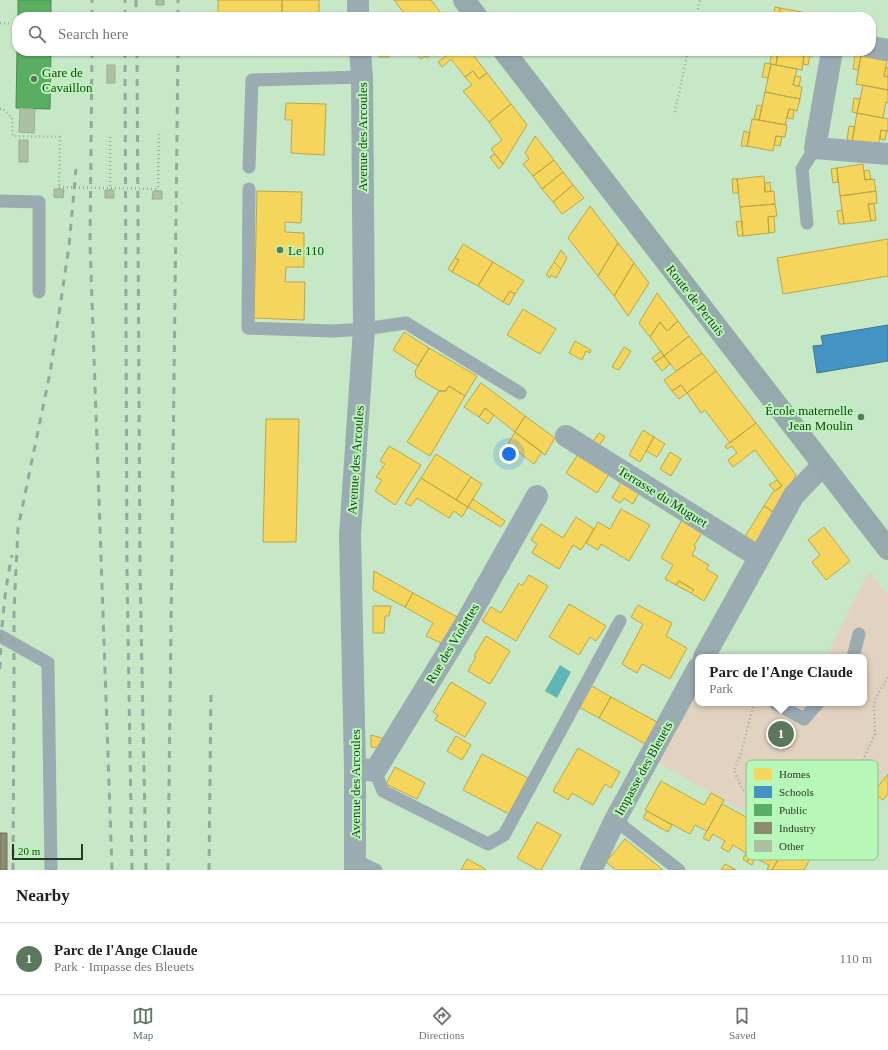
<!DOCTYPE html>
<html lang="en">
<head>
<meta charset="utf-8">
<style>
	body { margin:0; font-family:Georgia,serif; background:#f6f6f6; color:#202124 }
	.scale { position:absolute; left:12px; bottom:10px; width:71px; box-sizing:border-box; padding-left:4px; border:2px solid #233c23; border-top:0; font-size:11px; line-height:14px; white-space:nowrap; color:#233c23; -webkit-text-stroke:3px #b7f7b7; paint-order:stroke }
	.you { position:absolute; left:509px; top:454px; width:14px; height:14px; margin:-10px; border:3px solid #fff; border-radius:50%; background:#1a73e8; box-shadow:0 0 0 6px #1a73e833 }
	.badge { display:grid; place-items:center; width:26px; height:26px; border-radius:50%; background:#5c785c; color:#fff; font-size:13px; font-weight:700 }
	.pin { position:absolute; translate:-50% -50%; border:2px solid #fff; box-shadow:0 1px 4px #0006 }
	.popup { position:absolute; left:695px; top:654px; width:172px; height:52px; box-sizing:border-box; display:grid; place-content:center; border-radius:8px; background:#fff; filter:drop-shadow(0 1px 3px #0005); font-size:13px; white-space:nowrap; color:#757577 }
	.popup b { font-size:15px; color:#202124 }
	.popup::after { content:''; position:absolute; left:50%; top:100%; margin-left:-8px; border:8px solid transparent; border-top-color:#fff }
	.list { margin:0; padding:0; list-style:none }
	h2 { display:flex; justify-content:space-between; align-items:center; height:52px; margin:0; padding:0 16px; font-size:17px }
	h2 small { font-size:13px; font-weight:400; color:#757577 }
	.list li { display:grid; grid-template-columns:26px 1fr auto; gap:12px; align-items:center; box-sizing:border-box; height:72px; padding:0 16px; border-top:1px solid #e0e0e0 }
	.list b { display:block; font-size:15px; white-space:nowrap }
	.list p { margin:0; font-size:13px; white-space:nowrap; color:#757577 }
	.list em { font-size:13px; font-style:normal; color:#757577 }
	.icon { flex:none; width:22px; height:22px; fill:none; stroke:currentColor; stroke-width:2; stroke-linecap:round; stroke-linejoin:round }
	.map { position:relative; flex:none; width:888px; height:870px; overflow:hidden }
	.search { position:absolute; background:#fff; box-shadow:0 1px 3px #0004; left:12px; right:12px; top:12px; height:44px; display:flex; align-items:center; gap:10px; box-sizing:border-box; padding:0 14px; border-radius:16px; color:#757577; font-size:15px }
	.sheet { height:124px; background:#fff }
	nav { display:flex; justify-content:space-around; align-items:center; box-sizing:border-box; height:56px; border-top:1px solid #e0e0e0; background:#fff; font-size:11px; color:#757577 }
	nav a { display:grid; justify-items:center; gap:2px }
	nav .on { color:#5c785c }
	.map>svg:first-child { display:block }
</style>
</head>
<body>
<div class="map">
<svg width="888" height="870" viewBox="0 0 888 870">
	<rect width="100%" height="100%" fill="#c6e8c6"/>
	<path fill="#e2d3c0" d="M 869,571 L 888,595 L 888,771 L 822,855 L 658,763 L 698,690 L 698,703 L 798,703 L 802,705 L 803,703 L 864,703 L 864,657 L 826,657 Z"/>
	<path fill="#5eb7b4" d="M 560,665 L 571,672 L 557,698 L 545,691 Z"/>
	<path fill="#f6d55c" stroke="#b7a74b" d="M 218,0 L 282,0 L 282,17 L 218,17 Z
		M 282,0 L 319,0 L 319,17 L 282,17 Z
		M 394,0 L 431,0 L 444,17 L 407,17 Z
		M 775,7 L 780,8 L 779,17 L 773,17 Z
		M 780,8 L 807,13 L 806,17 L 779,17 Z
		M 217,51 L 281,51 L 282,54 L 217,54 Z
		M 281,51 L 320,51 L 320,54 L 282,54 Z
		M 379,51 L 389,51 L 389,57 L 379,57 Z
		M 414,51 L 436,51 L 427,58 L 425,56 L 421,59 Z
		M 453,51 L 470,51 L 487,73 L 479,79 L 473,71 L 465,77 L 451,59 L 442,67 L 438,62 Z
		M 772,51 L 778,52 L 776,65 L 770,64 Z
		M 778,51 L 814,51 L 813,56 L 804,54 L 802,70 L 776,65 Z
		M 804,54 L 810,56 L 808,65 L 803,64 Z
		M 855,55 L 861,56 L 858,70 L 853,69 Z
		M 861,56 L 887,61 L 884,76 L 888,77 L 888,90 L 856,84 Z
		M 765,63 L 771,64 L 768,78 L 762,77 Z
		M 771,64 L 797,69 L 793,85 L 802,87 L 800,99 L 765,92 Z
		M 886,67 L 888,68 L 888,77 L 884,76 Z
		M 473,71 L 479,79 L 487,73 L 511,104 L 489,122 L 463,91 L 472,85 L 465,77 Z
		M 795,76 L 801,77 L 799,86 L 793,85 Z
		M 863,85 L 888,90 L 888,103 L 886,102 L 883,118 L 857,113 Z
		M 765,92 L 800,99 L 797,111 L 789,109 L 785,125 L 759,120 Z
		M 854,98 L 860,99 L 857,113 L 852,112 Z
		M 286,103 L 326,104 L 324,155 L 291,153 L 292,120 L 285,120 Z
		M 511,104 L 527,125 L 503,164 L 491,149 L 502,140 L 489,122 Z
		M 757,105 L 762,106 L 759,120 L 754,119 Z
		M 789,109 L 794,110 L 793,119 L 787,118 Z
		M 857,113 L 888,119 L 888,131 L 881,130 L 878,146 L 852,141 Z
		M 752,119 L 787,125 L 785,137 L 776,136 L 773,151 L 747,146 Z
		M 849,126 L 855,127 L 852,141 L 847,140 Z
		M 881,130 L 887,131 L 885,140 L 880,139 Z
		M 744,131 L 750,133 L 747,146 L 741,146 Z
		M 535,136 L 554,160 L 533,176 L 523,164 L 529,159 L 525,153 Z
		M 776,136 L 782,137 L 780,146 L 774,145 Z
		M 495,154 L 503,164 L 499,169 L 490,157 Z
		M 554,160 L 563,172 L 542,189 L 533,176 Z
		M 863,164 L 865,180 L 874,179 L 876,191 L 840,196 L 837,168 Z
		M 837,168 L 838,182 L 833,183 L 831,169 Z
		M 869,170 L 871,179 L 865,180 L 864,171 Z
		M 563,172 L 573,185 L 553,202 L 542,189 Z
		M 764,176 L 765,192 L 774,191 L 775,204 L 740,207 L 737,179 Z
		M 732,179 L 737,179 L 739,193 L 733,193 Z
		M 770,182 L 771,191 L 765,192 L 765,183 Z
		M 573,185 L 584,198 L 562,214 L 553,202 Z
		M 257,191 L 302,192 L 301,223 L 285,222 L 285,232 L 304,233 L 304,267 L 286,267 L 285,282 L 305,282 L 304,320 L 254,318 Z
		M 876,191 L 877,203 L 868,204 L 871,221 L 844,224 L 840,196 Z
		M 775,204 L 777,216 L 768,217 L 769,233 L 743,236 L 740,207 Z
		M 868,204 L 874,204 L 876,220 L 871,221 Z
		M 590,206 L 618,243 L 598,276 L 568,238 Z
		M 842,210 L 844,224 L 839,224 L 837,211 Z
		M 774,216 L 775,232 L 769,233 L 768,217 Z
		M 742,221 L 743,236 L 738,236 L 736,222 Z
		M 888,239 L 888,276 L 783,294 L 777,258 Z
		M 618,243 L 634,263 L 614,296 L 598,276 Z
		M 463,244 L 493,262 L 478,286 L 452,272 L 459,260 L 455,258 Z
		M 561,250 L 567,258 L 561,269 L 554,262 Z
		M 455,258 L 459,260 L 452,272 L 448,269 Z
		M 493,262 L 524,281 L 515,294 L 510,291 L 503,302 L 478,286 Z
		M 554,262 L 561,269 L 556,278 L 551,275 L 550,278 L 546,275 Z
		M 634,263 L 649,283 L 628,316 L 614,296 Z
		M 510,291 L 515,294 L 509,305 L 503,302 Z
		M 657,293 L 678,321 L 667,331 L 660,322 L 650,337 L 639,323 Z
		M 523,309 L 556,329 L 540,354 L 507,335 Z
		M 678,321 L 689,336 L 664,356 L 650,337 L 660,322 L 667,331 Z
		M 404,332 L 429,348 L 418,366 L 393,350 Z
		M 689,336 L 702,353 L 676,371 L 664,356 Z
		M 575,341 L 591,350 L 590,353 L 586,351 L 582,360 L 569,353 Z
		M 624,347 L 631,351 L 619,370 L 612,367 Z
		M 429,348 L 477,376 L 465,396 L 449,386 L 446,391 L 439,391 L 416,377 L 415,371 Z
		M 661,351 L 664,356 L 655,362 L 652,358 Z
		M 702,353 L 716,371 L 687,393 L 681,385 L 672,391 L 664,380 Z
		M 664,356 L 670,364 L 662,371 L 655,362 Z
		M 716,371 L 756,423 L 730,443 L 705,410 L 701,413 L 687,393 Z
		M 481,383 L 525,416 L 515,432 L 485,408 L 479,417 L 464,407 Z
		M 681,385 L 687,393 L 679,399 L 672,391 Z
		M 449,386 L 465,396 L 430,456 L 407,442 L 439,391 L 446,391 Z
		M 485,408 L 494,415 L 488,424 L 479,417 Z
		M 525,416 L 555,438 L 545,455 L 515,432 Z
		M 266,419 L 299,419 L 296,542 L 263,542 Z
		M 756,423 L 796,475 L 775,513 L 764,506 L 773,492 L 782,486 L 755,450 L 733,467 L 728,460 L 737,453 L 732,446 L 727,449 L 725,446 Z
		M 643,430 L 654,437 L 640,462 L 629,455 Z
		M 515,432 L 542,452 L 534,464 L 508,444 Z
		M 599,433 L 605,437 L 597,448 L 591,444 Z
		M 654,437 L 665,444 L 657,457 L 646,451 Z
		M 389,446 L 421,465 L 395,505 L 375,491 L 382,480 L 376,477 L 385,464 L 380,461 Z
		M 580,451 L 611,471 L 597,493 L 566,473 Z
		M 670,452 L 681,459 L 671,476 L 660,469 Z
		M 436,454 L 471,477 L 456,500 L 421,478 Z
		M 471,477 L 482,484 L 468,507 L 456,500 Z
		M 421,478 L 468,507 L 462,517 L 454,511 L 449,518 L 417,498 L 411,506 L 405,503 Z
		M 777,480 L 782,486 L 775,491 L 769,485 Z
		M 622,481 L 640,491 L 633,504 L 624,498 L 620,503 L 612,498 Z
		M 473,499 L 505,521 L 501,527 L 468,507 Z
		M 764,506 L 775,513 L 758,546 L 744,538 Z
		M 621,509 L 650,525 L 629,561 L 601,544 L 598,550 L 586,543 L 598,522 L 610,529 Z
		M 576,517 L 594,529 L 581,550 L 573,545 L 559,569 L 532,553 L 537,544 L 531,540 L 541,524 L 563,538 Z
		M 683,518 L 703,531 L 694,546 L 696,547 L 692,555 L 709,565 L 706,569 L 718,576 L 704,601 L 691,593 L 694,590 L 679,581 L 676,585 L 665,579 L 673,565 L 661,558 Z
		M 824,527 L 850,561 L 826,580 L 812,562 L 820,555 L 808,540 Z
		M 374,571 L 413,593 L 405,607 L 373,590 Z
		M 529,575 L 548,586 L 516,641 L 482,621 L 491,607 L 501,613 L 519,583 L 522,586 Z
		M 679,581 L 694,590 L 691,593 L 676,585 Z
		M 413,593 L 459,618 L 443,644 L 426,636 L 433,623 L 405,607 Z
		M 569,604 L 606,626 L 596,641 L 590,637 L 579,655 L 549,637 Z
		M 638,605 L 672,623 L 666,636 L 687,648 L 670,679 L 642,664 L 637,673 L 622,664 L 643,624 L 631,617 Z
		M 373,606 L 391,606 L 389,616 L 385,616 L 384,633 L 373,633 Z
		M 486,636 L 510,651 L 490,684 L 468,671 L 476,657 L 474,656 Z
		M 451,682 L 486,703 L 465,737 L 435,720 L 438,715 L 433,712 Z
		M 590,685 L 611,697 L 599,718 L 579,707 Z
		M 611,697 L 659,723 L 647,745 L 599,718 Z
		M 371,735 L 385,739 L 380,748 L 371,747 Z
		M 456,736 L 471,745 L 462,760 L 447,751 Z
		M 578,748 L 620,772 L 611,788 L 605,784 L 593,805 L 572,793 L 568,800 L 553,791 Z
		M 482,754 L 528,778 L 509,814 L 463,790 Z
		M 395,767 L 425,783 L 417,799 L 386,784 Z
		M 888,774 L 888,794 L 883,800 L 873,793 Z
		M 661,781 L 704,805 L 711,793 L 724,800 L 707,831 L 695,825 L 690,834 L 645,810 Z
		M 722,804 L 766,828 L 747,862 L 743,859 L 746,853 L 733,845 L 729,852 L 721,848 L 725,841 L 713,834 L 709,841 L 703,838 Z
		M 647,811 L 672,825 L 668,832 L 643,818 Z
		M 537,822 L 561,835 L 541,870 L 538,870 L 517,858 Z
		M 766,828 L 789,841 L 772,870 L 767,870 L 769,865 L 755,858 L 752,865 L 747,862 Z
		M 625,839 L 663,870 L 616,870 L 606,862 Z
		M 789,841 L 813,854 L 804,870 L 772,870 Z
		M 467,859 L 482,867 L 486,870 L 461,870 Z
		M 725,864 L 736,870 L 721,870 Z"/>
	<path fill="#4393c3" stroke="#397993" d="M 888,325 L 888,361 L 817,373 L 813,346 L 823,345 L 821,336 Z"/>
	<path fill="#5aae61" stroke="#4a8c4e" d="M 18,0 L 51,0 L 51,17 L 18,17 Z
		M 17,51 L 51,51 L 50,109 L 16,108 Z"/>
	<path fill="#8c8c6e" stroke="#6c7458" d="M 0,833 L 7,833 L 7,870 L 0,870 Z"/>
	<path fill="#acc0a2" stroke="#99ae90" d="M 156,0 L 164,0 L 164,5 L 156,5 Z
		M 107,65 L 115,65 L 115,83 L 107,83 Z
		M 20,108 L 35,109 L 34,133 L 19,132 Z
		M 19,140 L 28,140 L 28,162 L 19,162 Z
		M 54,189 L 64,189 L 63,198 L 54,197 Z
		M 105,190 L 114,190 L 114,198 L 105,198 Z
		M 153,191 L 162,191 L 162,199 L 152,199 Z"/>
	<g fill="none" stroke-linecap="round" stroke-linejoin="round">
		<path stroke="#99aca7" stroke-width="2.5" stroke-dasharray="1 3" stroke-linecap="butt" d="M 696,17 L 700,0
			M 0,23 L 17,24
			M 0,109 L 3,109 L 12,118 L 13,136 L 60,137 L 59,189
			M 675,112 L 688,51
			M 110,190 L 110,136
			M 158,191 L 159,134
			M 754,703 L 741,753 L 734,770 L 742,789 L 797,818 L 804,815 L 815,806 L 846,798 L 875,734 L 874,706 L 876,697 L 888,677"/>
		<path stroke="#9aabb1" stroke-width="13" d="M 249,167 L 252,80 L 362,77
			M 249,189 L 248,328 L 333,331 L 364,329 L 406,323 L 520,393
			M 0,201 L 39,202 L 39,292
			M 807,223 L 802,169 L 815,148
			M 0,636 L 48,663 L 51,870
			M 853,657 L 859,634
			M 775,703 L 804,719 L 818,703
			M 375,771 L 383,791 L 488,844 L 504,835 L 620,621
			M 615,820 L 679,870
			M 355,860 L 376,870"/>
		<path stroke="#9aabb1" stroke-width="22" d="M 358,0 L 358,17
			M 871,47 L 888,50
			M 832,51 L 815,148 L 888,154
			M 566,436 L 759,557
			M 704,657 L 794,495 L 823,465
			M 355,768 L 375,771 L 465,624 L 537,496
			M 355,870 L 355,768 L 350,535 L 364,329 L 362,77 L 360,51
			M 591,870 L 615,820 L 698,668"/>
		<path stroke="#96a9ac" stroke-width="22" d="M 464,0 L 477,17
			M 504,51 L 888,549"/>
		<path stroke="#94a8a0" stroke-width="3" stroke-dasharray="7 7" stroke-linecap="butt" d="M 136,0 L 136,17
			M 92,17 L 92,0
			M 125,17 L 125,0
			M 178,17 L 178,0
			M 92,51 L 90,243 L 112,870
			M 125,51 L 127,572 L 132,870
			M 137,51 L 140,571 L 146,870
			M 0,669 C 1,630 4,593 12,555
			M 13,870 L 14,688 L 14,611 L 18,528 L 50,373 L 56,334 L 69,246 L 76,169
			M 168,870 L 178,51
			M 209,870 L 211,688"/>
		<path stroke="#99aca7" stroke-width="2.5" stroke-dasharray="1 3" stroke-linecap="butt" d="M 59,187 L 158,189"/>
	</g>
	<g fill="#5c785c" stroke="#b7f7b7" stroke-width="1.5">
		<circle cx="34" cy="79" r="4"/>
		<circle cx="280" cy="250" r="4"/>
		<circle cx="861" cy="417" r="4"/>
	</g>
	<g text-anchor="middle" stroke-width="4" stroke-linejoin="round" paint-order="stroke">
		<g font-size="13" fill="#233c23" stroke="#b7f7b7" text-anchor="start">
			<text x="42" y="77">Gare de<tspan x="42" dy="15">Cavaillon</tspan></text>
			<text x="288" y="255">Le 110</text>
			<text x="853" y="415" text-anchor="end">École maternelle<tspan x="853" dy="15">Jean Moulin</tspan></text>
		</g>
		<g font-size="13" fill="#233c23" stroke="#b7f7b7">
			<text transform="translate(362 137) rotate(-90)" y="5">Avenue des Arcoules</text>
			<text transform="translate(696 300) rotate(52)" y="5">Route de Pertuis</text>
			<text transform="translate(355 460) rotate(-86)" y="5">Avenue des Arcoules</text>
			<text transform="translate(663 496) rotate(32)" y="5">Terrasse du Muguet</text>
			<text transform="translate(452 643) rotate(-59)" y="5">Rue des Violettes</text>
			<text transform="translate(643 768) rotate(-61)" y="5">Impasse des Bleuets</text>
			<text transform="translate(355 784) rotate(-90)" y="5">Avenue des Arcoules</text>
		</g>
	</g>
	<rect x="746" y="760" width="132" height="100" rx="6" fill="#b7f7b7" stroke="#8bbf8b" stroke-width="1"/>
	<rect x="754" y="768" width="18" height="12" fill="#f6d55c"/>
	<rect x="754" y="786" width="18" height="12" fill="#4393c3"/>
	<rect x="754" y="804" width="18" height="12" fill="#5aae61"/>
	<rect x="754" y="822" width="18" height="12" fill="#8c8c6e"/>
	<rect x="754" y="840" width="18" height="12" fill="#acc0a2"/>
	<g font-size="11" fill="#233c23">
		<text x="779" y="778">Homes</text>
		<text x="779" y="796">Schools</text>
		<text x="779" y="814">Public</text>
		<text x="779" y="832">Industry</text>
		<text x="779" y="850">Other</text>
	</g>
</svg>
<div class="scale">20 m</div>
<div class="you"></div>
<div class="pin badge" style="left:781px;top:734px">1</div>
<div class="popup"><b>Parc de l'Ange Claude</b>Park</div>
<div class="search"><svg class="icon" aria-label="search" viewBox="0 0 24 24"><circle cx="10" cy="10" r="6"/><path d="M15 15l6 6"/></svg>Search here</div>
</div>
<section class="sheet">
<h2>Nearby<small></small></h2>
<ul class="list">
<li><span class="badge">1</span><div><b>Parc de l'Ange Claude</b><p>Park · Impasse des Bleuets</p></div><em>110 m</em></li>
</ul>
</section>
<nav>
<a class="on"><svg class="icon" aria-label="map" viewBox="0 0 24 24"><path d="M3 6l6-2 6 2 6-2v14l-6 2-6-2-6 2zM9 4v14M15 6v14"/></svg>Map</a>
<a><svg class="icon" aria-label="directions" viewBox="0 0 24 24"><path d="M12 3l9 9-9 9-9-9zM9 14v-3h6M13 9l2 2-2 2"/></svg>Directions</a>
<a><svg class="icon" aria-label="saved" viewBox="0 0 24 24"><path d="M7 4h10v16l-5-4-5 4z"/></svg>Saved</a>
</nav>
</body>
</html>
